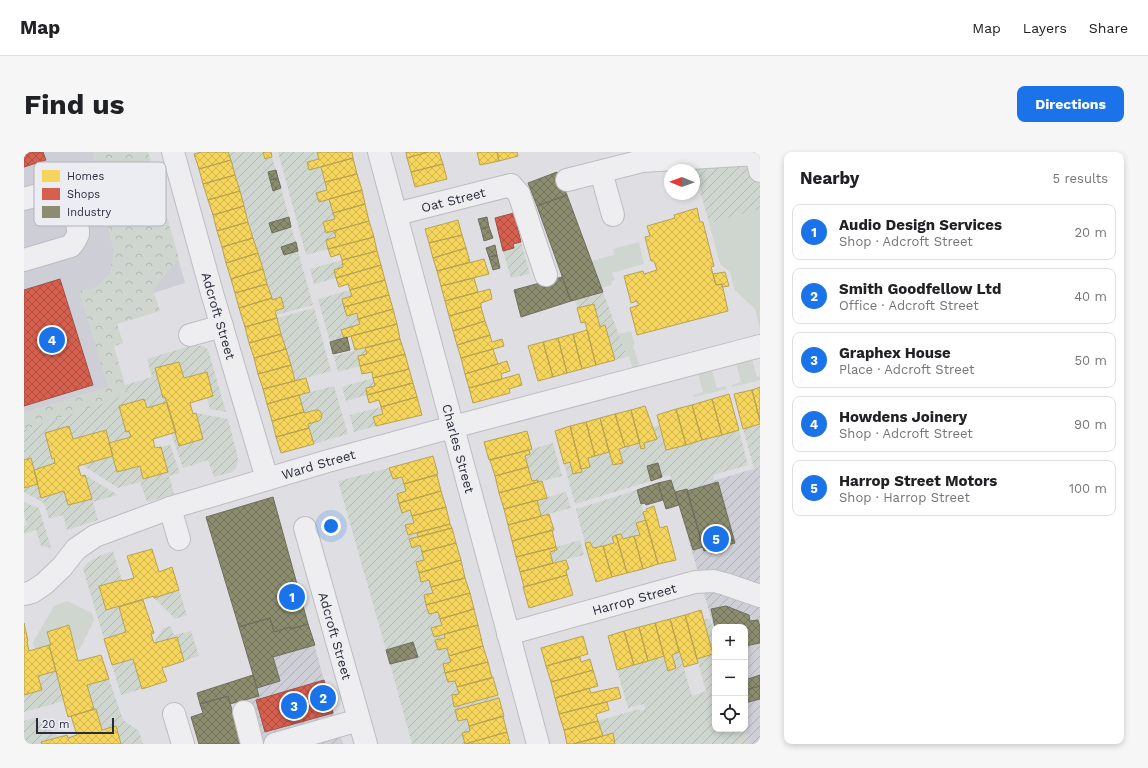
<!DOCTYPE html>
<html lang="en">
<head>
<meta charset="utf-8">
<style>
	body { margin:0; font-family:"Work Sans",sans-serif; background:#f6f6f6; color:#202124 }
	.controls { position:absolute; right:12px; bottom:12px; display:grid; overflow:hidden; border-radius:8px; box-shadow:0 2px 6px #0003 }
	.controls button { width:36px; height:36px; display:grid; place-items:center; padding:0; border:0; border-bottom:1px solid #e0e0e0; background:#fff; color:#202124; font:20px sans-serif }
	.compass { position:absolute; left:640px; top:12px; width:36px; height:36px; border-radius:50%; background:#fff; box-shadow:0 2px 6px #0003; rotate:271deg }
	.scale { position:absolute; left:12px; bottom:10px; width:78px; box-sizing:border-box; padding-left:4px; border:2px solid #282b3a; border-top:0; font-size:11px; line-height:14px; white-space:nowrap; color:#282b3a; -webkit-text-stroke:3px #ecedf3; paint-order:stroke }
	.you { position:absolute; left:307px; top:374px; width:14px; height:14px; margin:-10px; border:3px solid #fff; border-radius:50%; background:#1a73e8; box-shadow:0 0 0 6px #1a73e833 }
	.badge { display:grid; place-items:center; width:26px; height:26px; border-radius:50%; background:#1a73e8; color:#fff; font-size:13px; font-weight:700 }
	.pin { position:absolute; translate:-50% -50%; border:2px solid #fff; box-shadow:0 1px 4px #0006 }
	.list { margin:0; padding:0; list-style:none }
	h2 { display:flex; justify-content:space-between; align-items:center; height:52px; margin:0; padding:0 16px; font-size:17px }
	h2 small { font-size:13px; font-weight:400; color:#757577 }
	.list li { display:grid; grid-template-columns:26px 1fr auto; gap:12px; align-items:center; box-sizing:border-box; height:56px; margin:0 8px 8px; padding:0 8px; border:1px solid #e0e0e0; border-radius:8px }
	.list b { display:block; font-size:15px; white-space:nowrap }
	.list p { margin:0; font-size:13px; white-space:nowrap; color:#757577 }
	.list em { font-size:13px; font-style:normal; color:#757577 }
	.icon { flex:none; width:22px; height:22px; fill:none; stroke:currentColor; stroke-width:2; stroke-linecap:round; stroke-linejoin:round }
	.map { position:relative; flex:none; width:736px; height:592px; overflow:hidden; border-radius:8px }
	header { display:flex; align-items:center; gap:24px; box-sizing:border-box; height:56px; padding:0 20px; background:#fff; border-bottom:1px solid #e0e0e0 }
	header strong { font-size:19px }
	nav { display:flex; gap:22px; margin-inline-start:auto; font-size:14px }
	.intro { display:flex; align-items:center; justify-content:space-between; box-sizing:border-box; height:96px; padding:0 24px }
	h1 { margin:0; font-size:28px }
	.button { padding:10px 18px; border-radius:8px; background:#1a73e8; color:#fff; font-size:14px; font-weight:700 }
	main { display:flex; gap:24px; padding:0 24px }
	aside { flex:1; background:#fff; border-radius:8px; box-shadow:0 2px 6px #0003 }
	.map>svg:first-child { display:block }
</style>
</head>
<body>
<header>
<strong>Map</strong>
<nav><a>Map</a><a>Layers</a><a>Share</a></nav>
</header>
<div class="intro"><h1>Find us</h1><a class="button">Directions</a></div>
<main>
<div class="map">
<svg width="736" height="592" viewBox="0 0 736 592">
	<defs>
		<pattern id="industrial-furrows" width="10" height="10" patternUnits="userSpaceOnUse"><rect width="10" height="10" fill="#cdced6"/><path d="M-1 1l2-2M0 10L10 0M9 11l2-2" fill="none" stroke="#b0b1b8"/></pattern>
		<pattern id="forest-crowns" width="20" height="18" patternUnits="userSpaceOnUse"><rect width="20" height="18" fill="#ced6cf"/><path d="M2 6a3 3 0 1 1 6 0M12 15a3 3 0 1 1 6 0" fill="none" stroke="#b1b8b2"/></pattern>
		<pattern id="garden-furrows" width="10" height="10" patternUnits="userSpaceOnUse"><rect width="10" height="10" fill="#ced6cf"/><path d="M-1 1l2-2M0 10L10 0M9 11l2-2" fill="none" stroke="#b1b8b2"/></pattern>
		<pattern id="homes-cross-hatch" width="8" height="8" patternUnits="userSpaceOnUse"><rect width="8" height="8" fill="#f6d55c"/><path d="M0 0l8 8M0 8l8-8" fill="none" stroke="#d3b751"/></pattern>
		<pattern id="shops-cross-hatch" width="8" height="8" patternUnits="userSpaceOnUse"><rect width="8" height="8" fill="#d6604d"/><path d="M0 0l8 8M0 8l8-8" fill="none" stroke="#ae4f41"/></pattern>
		<pattern id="industry-cross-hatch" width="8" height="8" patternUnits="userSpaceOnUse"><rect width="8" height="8" fill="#8c8c6e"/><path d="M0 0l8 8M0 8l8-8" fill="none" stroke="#72735b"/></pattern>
	</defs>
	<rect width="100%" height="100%" fill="#dfdfe3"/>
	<path fill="#cdced6" d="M 0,0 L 124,0 L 161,131 L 75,159 L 99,237 L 0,268 Z"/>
	<path fill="url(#industrial-furrows)" d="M 736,315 L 736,592 L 724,592 L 721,577 L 721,475 L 691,475 L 691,480 L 651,340 Z
		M 280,456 L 300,528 L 319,592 L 222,592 L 211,552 L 229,523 L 215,475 Z"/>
	<path fill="#ced6cf" d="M 736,57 L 736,178 L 731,157 L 710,137 L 706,120 L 696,112 L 685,71 Z
		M 615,90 L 620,112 L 588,121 L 591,128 L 587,130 L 588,133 L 577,136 L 567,109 L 590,103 L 589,97 Z
		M 607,179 L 611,193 L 609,193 L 616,216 L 609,218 L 605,204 L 603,205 L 594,182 Z
		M 728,207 L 733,225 L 736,224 L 736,228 L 708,235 L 708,233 L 717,230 L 712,211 Z
		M 688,218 L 693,236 L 702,234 L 703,237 L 670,245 L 669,243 L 679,240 L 674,222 Z
		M 43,449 L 68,461 L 70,468 L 56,497 L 52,498 L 45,473 L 23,480 L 27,493 L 11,497 L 9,490 L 30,454 Z"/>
	<path fill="url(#forest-crowns)" d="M 69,0 L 124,0 L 155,106 L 129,138 L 136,159 L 93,172 L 99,191 L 90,194 L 104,243 L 0,278 L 0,260 L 84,235 L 55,139 L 70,136 L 85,122 L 90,101 L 72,21 Z"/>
	<path fill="url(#garden-furrows)" d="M 204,0 L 239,0 L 241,7 L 248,5 L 252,18 L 244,20 L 249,39 L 257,36 L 265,65 L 245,71 L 248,81 L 267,75 L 272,90 L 257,95 L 260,103 L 274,99 L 289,153 L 252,163 L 251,159 L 260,156 L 257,145 L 248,148 Z
		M 254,0 L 293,0 L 295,7 L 283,11 L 285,18 L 297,15 L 303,38 L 293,41 L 305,47 L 311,67 L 299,70 L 302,81 L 310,79 L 312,85 L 304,97 L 282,103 Z
		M 732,2 L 736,19 L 736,57 L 685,71 L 667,6 Z
		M 497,90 L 506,122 L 487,126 L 479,99 L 489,92 Z
		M 318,108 L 319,115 L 312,126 L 290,132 L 286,117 Z
		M 326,138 L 328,144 L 318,147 L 320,155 L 333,161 L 336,172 L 318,178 L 320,186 L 306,190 L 294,147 Z
		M 579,140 L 603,205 L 591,208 L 581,174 L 576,175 L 570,152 L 553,156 L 551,148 Z
		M 290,156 L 307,219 L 271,229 L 253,166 Z
		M 169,193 L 179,194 L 184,197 L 202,260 L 186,257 L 183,246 L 189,244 L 183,220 L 160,226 L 154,210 L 131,217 L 139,245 L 141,245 L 143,250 L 123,256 L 120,247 L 95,254 L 102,280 L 105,279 L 107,285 L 85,291 L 82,278 L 49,287 L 45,274 L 21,282 L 28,307 L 30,306 L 31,311 L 10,318 L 7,306 L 0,308 L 0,278 L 104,243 L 101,233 L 128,225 L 123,207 Z
		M 341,196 L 343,202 L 334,204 L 336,214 L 314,220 L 310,204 Z
		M 349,226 L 351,234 L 342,236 L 343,243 L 322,249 L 318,235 Z
		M 310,234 L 324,282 L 290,292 L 284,272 L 295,269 L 297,267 C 298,263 298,260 294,258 L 280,261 L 275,243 Z
		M 357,255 L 359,262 L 350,265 L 352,274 L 330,280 L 326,263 Z
		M 172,261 L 204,267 L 213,302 L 214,310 L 212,316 L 208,320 L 190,325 L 184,308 L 159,316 L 147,281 L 152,280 L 179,287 Z
		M 736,272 L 736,315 L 730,317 L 719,277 Z
		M 635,273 L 642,298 L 715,278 L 724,313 L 689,323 L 690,328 L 651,340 L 646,323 L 638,325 L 634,311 L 623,315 L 627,329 L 551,352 L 540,312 L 546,310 L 549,322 L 558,320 L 557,317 L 566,315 L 564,306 L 585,300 L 589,313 L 598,311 L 595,297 L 633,287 L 629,275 Z
		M 529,291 L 538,324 L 514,330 L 513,328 L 508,329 L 501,304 L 506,302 L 505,298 Z
		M 146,292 L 156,321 L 145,324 L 150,342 L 123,350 L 116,330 L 94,336 L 58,313 L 89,304 L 93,320 L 116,314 L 119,326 L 143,320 L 137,295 Z
		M 365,316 L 369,327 L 378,325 L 382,339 L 373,342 L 378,360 L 386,358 L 390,371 L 381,373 L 384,383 L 393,381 L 394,385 L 385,387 L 388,395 L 396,393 L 400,408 L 392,411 L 397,430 L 405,428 L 409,441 L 402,453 L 405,462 L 414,460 L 418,473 L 408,476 L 420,482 L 421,486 L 411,488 L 414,498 L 423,496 L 427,510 L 419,513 L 424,530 L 431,529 L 435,542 L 428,544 L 430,554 L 474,543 L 475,546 L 431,558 L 434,569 L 443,567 L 446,579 L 438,581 L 441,592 L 388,592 L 366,512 L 393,505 L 389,490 L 362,498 L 314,329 Z
		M 61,323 L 94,343 L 69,350 L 74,368 L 43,378 L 39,363 L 25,367 L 20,351 L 0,340 L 0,336 L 14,332 L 18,346 L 40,339 L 44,353 L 68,347 Z
		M 613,338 L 622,368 L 613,371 L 616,383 L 599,387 L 592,383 L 588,385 L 590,391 L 569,396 L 566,390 L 561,391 L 552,357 Z
		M 542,340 L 547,356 L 517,364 L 513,348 Z
		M 0,350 L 15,356 L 27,396 L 17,394 L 12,378 L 0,382 L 0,374 L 3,373 L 0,362 Z
		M 556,388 L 560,403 L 529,411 L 526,400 L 533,398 L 532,395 Z
		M 89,399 L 98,428 L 75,435 L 82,458 L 95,455 L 102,480 L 80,487 L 59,417 C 65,406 78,403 89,399 Z
		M 155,438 L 163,463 L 151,467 L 130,446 Z
		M 686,466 L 691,485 L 691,577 L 721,577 L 726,592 L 591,592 L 589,582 L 579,584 L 574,569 L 615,557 L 616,559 L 621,557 L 620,552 L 604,556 L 593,518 L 640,504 L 645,519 L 652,516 L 648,503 L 655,500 L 668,544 L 682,539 L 673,507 L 689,502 L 680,468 Z
		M 147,474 L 150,483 L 167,479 L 175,504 L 160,509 L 153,485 L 130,491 L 139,476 Z
		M 109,507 L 118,537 L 97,543 L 88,513 Z
		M 32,519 L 40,549 L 0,560 L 0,543 L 18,538 L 14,524 Z
		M 85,527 L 99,568 L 115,579 L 119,592 L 97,592 L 92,574 L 78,578 L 72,557 L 70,557 L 63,533 Z
		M 11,566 L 35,585 L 18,590 L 18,592 L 0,592 L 0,569 Z"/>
	<path fill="url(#homes-cross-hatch)" stroke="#b8a252" d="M 177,0 L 204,0 L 207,8 L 175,17 L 170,2 Z
		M 239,0 L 247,0 L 248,5 L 241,7 Z
		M 293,0 L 328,0 L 329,6 L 285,18 L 283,10 L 295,7 Z
		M 382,0 L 404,0 L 383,6 Z
		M 404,0 L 415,0 L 419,12 L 387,20 L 383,6 Z
		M 453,0 L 473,0 L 475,9 L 456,13 Z
		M 473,0 L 493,0 L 494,4 L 475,9 Z
		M 329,6 L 333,22 L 301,30 L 297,15 Z
		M 207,8 L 211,23 L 179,32 L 175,17 Z
		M 419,12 L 423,27 L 391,35 L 387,20 Z
		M 333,22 L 338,38 L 295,50 L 292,41 L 303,38 L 301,30 Z
		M 211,23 L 216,39 L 184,48 L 179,32 Z
		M 338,38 L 341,52 L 309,61 L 305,47 Z
		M 216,39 L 220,54 L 189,63 L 184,48 Z
		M 341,52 L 345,69 L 302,81 L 299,70 L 311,67 L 309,61 Z
		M 220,54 L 224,70 L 193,79 L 189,63 Z
		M 673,56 L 676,70 L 679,70 L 690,114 L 687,115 L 692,133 L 698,132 L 704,159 L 613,183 L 606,156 L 615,153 L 613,149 L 607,151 L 600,124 L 619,119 L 620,122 L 633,118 L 630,109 L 627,109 L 621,85 L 626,84 L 623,74 L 651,66 L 650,63 Z
		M 434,68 L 438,83 L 405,91 L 401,77 Z
		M 345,69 L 350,85 L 304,97 L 302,88 L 312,85 L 310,79 Z
		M 224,70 L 229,86 L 198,95 L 193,79 Z
		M 438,83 L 442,96 L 409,106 L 405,91 Z
		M 350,85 L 353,99 L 318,108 L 316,102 L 307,105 L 304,97 Z
		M 229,86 L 234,101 L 202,111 L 198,95 Z
		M 442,96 L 446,110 L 413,119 L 409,106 Z
		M 353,99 L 357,113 L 312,126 L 310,118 L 319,115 L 318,108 Z
		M 234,101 L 239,117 L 207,127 L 202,111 Z
		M 460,107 L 465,122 L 417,134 L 413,119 Z
		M 357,113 L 361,128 L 326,138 L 324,132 L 315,135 L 312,126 Z
		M 239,117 L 243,132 L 211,141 L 207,127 Z
		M 701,120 L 705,134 L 698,135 L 698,132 L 692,133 L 689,122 Z
		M 450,126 L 454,140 L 421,149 L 417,134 Z
		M 361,128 L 365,143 L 320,155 L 318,147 L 328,144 L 326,138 Z
		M 243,132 L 248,146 L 215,156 L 211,141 Z
		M 466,137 L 468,147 L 457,151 L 457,155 L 425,164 L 421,149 Z
		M 365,143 L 369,157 L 334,167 L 333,161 L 323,164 L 320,155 Z
		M 257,145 L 260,156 L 251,159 L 253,166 L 221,175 L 215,156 L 248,146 L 248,148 Z
		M 570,152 L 576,175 L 581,173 L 591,208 L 572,213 L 561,170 L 557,171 L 553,156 Z
		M 457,155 L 461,169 L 429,179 L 425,164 Z
		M 369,157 L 373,172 L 320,186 L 317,178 L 336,172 L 334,167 Z
		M 253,166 L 257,182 L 225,191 L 221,175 Z
		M 461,169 L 466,183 L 433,193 L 429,179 Z
		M 373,172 L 376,187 L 331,198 L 327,184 Z
		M 563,178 L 572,213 L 558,217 L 549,182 Z
		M 257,182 L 262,197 L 230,206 L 225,191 Z
		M 549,182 L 558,217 L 543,221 L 534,186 Z
		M 466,183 L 468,190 L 478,187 L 480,194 L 437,206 L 433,193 Z
		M 534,186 L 543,221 L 529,225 L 519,190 Z
		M 376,187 L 381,202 L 336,214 L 334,204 L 343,202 L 341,196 Z
		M 519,190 L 529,225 L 514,229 L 504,194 Z
		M 262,197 L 267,213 L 234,222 L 230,206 Z
		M 469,197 L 474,212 L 441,222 L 437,206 Z
		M 381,202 L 385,217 L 349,226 L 348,220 L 338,222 L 336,214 Z
		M 483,209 L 486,219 L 477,222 L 478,227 L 445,236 L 441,222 Z
		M 155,210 L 160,226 L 183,220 L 189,244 L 166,251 L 169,262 L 172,261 L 179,287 L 155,294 L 141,245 L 139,246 L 131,216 Z
		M 267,213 L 271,229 L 239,237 L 234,222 Z
		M 385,217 L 389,231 L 343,243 L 342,236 L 351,234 L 349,226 Z
		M 495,222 L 498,233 L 485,237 L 486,241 L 449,251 L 445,236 Z
		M 282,226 L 286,240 L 243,252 L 239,237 Z
		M 389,231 L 393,245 L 357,255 L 355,248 L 345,251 L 343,243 Z
		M 736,235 L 736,269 L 728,238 Z
		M 728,238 L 736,269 L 736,272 L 719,277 L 710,242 Z
		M 705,242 L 715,278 L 698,283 L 688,247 Z
		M 275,243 L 280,260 L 248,269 L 243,252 Z
		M 393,245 L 398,263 L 352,274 L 349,265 L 359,262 L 357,255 Z
		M 120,247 L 123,256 L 143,250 L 152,280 L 129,287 L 131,296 L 137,295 L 144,320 L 119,327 L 116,314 L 93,320 L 85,291 L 107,285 L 105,279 L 102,280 L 95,254 Z
		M 688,247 L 698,283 L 678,288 L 668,253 Z
		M 668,253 L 678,288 L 662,293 L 652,257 Z
		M 621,254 L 633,287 L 620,291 L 621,296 L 617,297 L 607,258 Z
		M 652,257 L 662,293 L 642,298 L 633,263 Z
		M 292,258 L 294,258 L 296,259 L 298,263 L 297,267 L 295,269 L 284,272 L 285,276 L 252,285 L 248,269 L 280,260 L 280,261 Z
		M 607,258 L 616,291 L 601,295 L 591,262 Z
		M 591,262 L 601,295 L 595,297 L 599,311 L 589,313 L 576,266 Z
		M 576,266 L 585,300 L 571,304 L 562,270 Z
		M 562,270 L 571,304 L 564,306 L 566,315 L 557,317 L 546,274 Z
		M 45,274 L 49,287 L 82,278 L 89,304 L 54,314 L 57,324 L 61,323 L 68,347 L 44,353 L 40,339 L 17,346 L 10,318 L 31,311 L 30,306 L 28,307 L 21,281 Z
		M 546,274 L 558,320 L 549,322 L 546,310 L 540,312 L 531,279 Z
		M 285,276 L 290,292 L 257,301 L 252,285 Z
		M 503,279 L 508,297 L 465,308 L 460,290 Z
		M 505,298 L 506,302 L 501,304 L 504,315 L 471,324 L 466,308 Z
		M 409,304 L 414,322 L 380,332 L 378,325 L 369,327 L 365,316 Z
		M 7,306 L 14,332 L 0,336 L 0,308 Z
		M 504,315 L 508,329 L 514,328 L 514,330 L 475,341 L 471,324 Z
		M 413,323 L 417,339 L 375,351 L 373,342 L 382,339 L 380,332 Z
		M 518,329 L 523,346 L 480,357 L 475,341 Z
		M 417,339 L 422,355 L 388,364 L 386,358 L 378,361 L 375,351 Z
		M 513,348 L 517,364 L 484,373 L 480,357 Z
		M 630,354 L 636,376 L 643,374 L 652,408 L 634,412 L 619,360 L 623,359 L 622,357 Z
		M 422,355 L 426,372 L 384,383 L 381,373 L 390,371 L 388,364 Z
		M 525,362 L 530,378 L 488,389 L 484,373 Z
		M 622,368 L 634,412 L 619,417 L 610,384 L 616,383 L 612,371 Z
		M 426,372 L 428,376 L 394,385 L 393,381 Z
		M 428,376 L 432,391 L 398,400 L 396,393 L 388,396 L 385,387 Z
		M 528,378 L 532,395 L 492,405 L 488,389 Z
		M 597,382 L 599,387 L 610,384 L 619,417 L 603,421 L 592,383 Z
		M 592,383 L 603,421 L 588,425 L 579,394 L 590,391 L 588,385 Z
		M 566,390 L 569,396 L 579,394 L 588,425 L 572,430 L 561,391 Z
		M 432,391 L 437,408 L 395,421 L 392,410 L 400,408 L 398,400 Z
		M 532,395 L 533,398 L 526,400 L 529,411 L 496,420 L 492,405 Z
		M 128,397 L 135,420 L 148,415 L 155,438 L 130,446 L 130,444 L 82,458 L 75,434 L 98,428 L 99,429 L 110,426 L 103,404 Z
		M 437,408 L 441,426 L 407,435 L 405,428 L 397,430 L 395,421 Z
		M 542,408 L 545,417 L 542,418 L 543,423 L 500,435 L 496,420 Z
		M 543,423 L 549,443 L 505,456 L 499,435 Z
		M 441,426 L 446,441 L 402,453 L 400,443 L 409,441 L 407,435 Z
		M 446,441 L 450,457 L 416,467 L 414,460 L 405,462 L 402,453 Z
		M 119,448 L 130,481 L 127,482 L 130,491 L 153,485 L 160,509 L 138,516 L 143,529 L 118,537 L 109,507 L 88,513 L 80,487 L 102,480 L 95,455 Z
		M 450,457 L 454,473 L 410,485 L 407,476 L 418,473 L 416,467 Z
		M 677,458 L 689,502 L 673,507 L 661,463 Z
		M 661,463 L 674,511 L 660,515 L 646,467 Z
		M 646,467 L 655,500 L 648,503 L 652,516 L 644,519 L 631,471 Z
		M 0,471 L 4,489 L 3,490 L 5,499 L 25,493 L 32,519 L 14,524 L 18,538 L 0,543 Z
		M 631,471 L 640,504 L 624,509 L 615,475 Z
		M 45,473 L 54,509 L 77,503 L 85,527 L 63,533 L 70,557 L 44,565 L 25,493 L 27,493 L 23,480 Z
		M 454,473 L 459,494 L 425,504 L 423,496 L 414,498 L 411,488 L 421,486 L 420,482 Z
		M 615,475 L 624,509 L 610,513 L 600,479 Z
		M 600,479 L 610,513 L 593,518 L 584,484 Z
		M 559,484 L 564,502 L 522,514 L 517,496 Z
		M 459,494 L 464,510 L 421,521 L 419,512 L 427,510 L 425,504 Z
		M 556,505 L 557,510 L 566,507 L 569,518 L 527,530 L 522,514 Z
		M 464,510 L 468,526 L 433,535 L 431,529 L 424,530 L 421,521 Z
		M 569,518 L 574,534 L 531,546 L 527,530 Z
		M 469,525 L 474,543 L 430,555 L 428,543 L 435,542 L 433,535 Z
		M 594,535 L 597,546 L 535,562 L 531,546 L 565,536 L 567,541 Z
		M 475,546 L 480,564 L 445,574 L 443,567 L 434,569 L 431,558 Z
		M 583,550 L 585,558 L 572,562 L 574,569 L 540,578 L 535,562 Z
		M 72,557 L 78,578 L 92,574 L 97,592 L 18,592 L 17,590 L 43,583 L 44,586 L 53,583 L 47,564 Z
		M 479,564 L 483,580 L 441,592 L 438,581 L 446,579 L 445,574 Z
		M 574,569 L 579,584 L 549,592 L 543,592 L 540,578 Z
		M 483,580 L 486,592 L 441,592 Z
		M 589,581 L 591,592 L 549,592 L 579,584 Z"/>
	<path fill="url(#shops-cross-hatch)" stroke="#a25047" d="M 0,0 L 19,0 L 22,8 L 0,15 Z
		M 490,61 L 497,90 L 489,92 L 490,96 L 479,99 L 471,66 Z
		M 36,127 L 69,233 L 0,254 L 0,138 Z
		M 300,528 L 309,561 L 241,580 L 232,548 Z"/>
	<path fill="url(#industry-cross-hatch)" stroke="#6e6f5e" d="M 252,18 L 254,26 L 246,28 L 244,20 Z
		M 533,20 L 543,43 L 513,54 L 504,31 Z
		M 254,26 L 257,36 L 249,39 L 246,28 Z
		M 543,43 L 579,140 L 547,149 L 513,54 Z
		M 265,65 L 267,75 L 248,81 L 245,71 Z
		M 463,65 L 465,75 L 457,77 L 454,67 Z
		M 465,75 L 469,86 L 460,89 L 457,77 Z
		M 272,90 L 274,99 L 260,103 L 257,95 Z
		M 471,93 L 473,103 L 465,105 L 462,96 Z
		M 473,103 L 476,116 L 469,118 L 465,105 Z
		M 538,125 L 547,149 L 497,165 L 490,138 Z
		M 323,185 L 326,198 L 309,202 L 306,190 Z
		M 634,311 L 638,325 L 627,329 L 623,314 Z
		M 647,328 L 655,353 L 642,357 L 634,331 Z
		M 694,330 L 711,391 L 680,399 L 663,339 Z
		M 634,331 L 639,348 L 622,353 L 621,351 L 617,352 L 613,338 Z
		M 663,337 L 679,395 L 669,398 L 651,340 Z
		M 249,345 L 284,472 L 267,477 L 266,475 L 250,480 L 246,466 L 215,475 L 182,365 Z
		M 702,454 L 725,463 L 726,469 L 734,468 L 736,475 L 736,491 L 721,494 L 721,475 L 691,475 L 687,457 Z
		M 246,466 L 250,480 L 266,475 L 267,477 L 284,472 L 291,493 L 249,505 L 256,529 L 233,536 L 215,475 Z
		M 389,490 L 394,505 L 366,512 L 362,498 Z
		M 229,523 L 235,544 L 206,552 L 204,544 L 176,552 L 173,541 Z
		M 736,523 L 736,534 L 721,538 L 721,528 Z
		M 736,534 L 736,547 L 721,551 L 721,538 Z
		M 204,544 L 218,592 L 175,592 L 167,565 L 179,561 L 176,552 Z"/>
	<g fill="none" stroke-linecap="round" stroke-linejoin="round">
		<g stroke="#bdbdc1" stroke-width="24">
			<g id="minor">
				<path id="s1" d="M 149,0 L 188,141 L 243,327"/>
				<path id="s2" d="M 355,0 L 514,592"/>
				<path d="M 577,20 L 589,63"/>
				<path d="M 543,28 L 618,9 L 732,2 L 736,19"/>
				<path d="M 0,47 L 31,38 C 44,45 55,67 54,82 C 53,86 50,90 47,94 L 0,108"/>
				<path id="s3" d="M 372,62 L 487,33 L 495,42 L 522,123"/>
				<path d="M 166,183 L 198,174"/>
				<path d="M 146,356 L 155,387"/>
				<path id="s4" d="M 281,376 L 342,592"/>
				<path id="s5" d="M 0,442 L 8,440 L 20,432 L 38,415 L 52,397 L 71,384 L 146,356 L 304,309 L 410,280 L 736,194"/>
				<path id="s6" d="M 484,482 L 671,430 L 690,429 L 701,432 L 736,444"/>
				<path d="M 220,560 L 228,592"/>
				<path d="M 150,562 L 159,592"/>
				<path d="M 251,592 L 335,568"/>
			</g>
		</g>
		<use href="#minor" stroke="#eeeef0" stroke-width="22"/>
	</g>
	<g text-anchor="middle" stroke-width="4" stroke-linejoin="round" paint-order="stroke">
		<g font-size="13" fill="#282b3a" stroke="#ecedf3">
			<text dy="5" stroke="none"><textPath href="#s3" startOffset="59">Oat Street</textPath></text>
			<text dy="5" stroke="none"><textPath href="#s1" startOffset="170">Adcroft Street</textPath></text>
			<text dy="5" stroke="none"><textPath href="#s2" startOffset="307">Charles Street</textPath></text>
			<text dy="5" stroke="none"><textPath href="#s5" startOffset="328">Ward Street</textPath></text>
			<text dy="5" stroke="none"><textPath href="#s6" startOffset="131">Harrop Street</textPath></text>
			<text dy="5" stroke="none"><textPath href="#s4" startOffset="112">Adcroft Street</textPath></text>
		</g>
	</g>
	<rect x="10" y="10" width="132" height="64" rx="6" fill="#ecedf3" stroke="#b1b3bc" stroke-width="1"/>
	<rect x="18" y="18" width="18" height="12" fill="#f6d55c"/>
	<rect x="18" y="36" width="18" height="12" fill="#d6604d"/>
	<rect x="18" y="54" width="18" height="12" fill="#8c8c6e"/>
	<g font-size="11" fill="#282b3a">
		<text x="43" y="28">Homes</text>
		<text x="43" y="46">Shops</text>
		<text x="43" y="64">Industry</text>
	</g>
</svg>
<div class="controls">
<button>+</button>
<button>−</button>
<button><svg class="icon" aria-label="locate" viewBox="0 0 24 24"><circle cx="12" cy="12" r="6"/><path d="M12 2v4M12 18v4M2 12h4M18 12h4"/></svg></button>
</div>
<svg class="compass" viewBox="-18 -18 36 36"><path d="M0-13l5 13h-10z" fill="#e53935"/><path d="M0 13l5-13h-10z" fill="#757577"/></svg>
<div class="scale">20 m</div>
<div class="you"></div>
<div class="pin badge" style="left:268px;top:445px">1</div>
<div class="pin badge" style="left:299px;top:546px">2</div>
<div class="pin badge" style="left:270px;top:554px">3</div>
<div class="pin badge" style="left:28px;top:188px">4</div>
<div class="pin badge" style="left:692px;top:387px">5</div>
</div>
<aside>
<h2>Nearby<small>5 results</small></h2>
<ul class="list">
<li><span class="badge">1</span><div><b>Audio Design Services</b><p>Shop · Adcroft Street</p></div><em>20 m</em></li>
<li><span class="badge">2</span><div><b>Smith Goodfellow Ltd</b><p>Office · Adcroft Street</p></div><em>40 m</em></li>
<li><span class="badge">3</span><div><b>Graphex House</b><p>Place · Adcroft Street</p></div><em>50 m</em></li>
<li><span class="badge">4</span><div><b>Howdens Joinery</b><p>Shop · Adcroft Street</p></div><em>90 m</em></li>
<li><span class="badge">5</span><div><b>Harrop Street Motors</b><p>Shop · Harrop Street</p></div><em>100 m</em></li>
</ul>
</aside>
</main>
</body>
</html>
